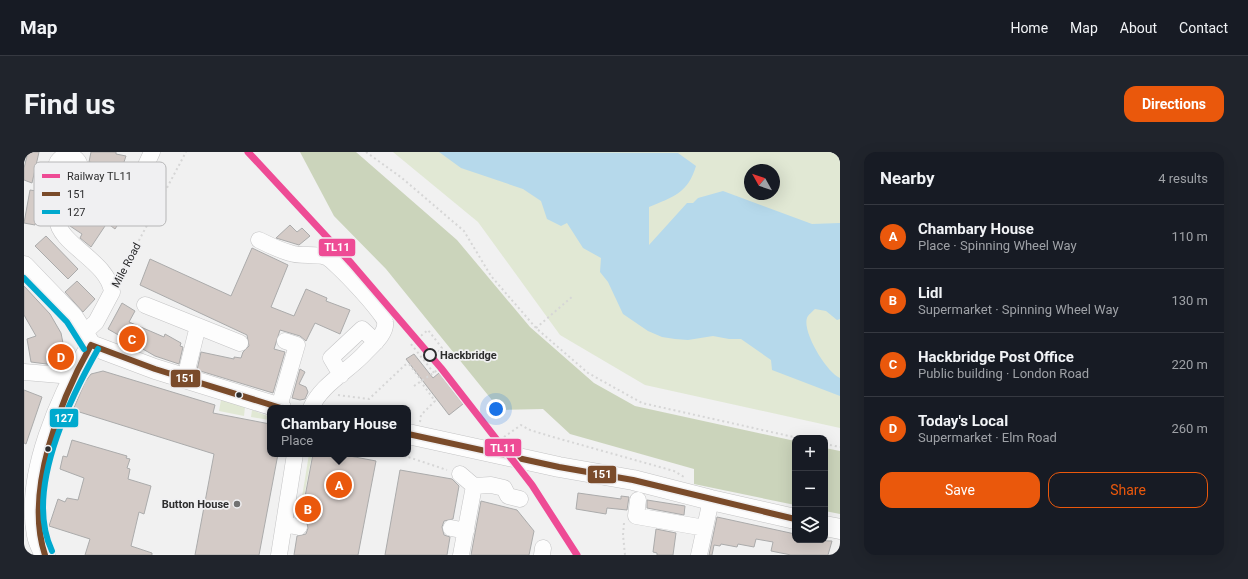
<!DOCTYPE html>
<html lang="en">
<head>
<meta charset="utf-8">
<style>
	body { margin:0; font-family:Roboto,sans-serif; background:#20242c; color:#f1f3f6 }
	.controls { position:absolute; right:12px; bottom:12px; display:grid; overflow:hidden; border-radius:8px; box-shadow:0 4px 16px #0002 }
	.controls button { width:36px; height:36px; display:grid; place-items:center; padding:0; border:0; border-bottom:1px solid #363941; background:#171b24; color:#f1f3f6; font:20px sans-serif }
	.compass { position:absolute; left:720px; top:12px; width:36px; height:36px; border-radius:50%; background:#171b24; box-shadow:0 4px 16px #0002; rotate:310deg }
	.you { position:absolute; left:472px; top:257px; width:14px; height:14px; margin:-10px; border:3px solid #fff; border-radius:50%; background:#1a73e8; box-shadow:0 0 0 6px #1a73e833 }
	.badge { display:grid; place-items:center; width:26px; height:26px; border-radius:50%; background:#ea580c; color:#fff; font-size:13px; font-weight:700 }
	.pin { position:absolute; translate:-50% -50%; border:2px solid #fff; box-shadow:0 1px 4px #0006 }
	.popup { position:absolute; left:243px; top:253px; width:144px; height:52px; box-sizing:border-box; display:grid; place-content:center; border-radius:8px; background:#171b24; filter:drop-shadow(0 1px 3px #0005); font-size:13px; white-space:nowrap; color:#9ea1a6 }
	.popup b { font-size:15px; color:#f1f3f6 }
	.popup::after { content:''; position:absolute; left:50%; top:100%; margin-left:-8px; border:8px solid transparent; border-top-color:#171b24 }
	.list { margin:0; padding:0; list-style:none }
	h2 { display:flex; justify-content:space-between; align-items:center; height:52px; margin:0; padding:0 16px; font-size:17px }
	h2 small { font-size:13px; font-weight:400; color:#9ea1a6 }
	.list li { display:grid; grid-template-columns:26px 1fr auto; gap:12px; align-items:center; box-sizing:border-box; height:64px; padding:0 16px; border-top:1px solid #363941 }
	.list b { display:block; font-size:15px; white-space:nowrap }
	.list p { margin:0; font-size:13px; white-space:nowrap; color:#9ea1a6 }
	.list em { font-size:13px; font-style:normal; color:#9ea1a6 }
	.actions { display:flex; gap:8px; padding:12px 16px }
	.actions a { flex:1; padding:9px 0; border:1px solid #ea580c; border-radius:12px; text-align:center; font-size:14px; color:#ea580c }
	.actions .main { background:#ea580c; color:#fff }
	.icon { flex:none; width:22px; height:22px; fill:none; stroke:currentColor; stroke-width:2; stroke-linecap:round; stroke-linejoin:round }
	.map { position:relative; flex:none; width:816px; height:403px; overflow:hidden; border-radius:12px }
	header { display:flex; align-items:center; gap:24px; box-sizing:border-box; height:56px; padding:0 20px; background:#171b24; border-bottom:1px solid #363941 }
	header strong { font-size:19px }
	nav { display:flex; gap:22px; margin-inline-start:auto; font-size:14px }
	.intro { display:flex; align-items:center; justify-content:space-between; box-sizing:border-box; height:96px; padding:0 24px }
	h1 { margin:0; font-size:28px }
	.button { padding:10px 18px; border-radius:12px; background:#ea580c; color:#fff; font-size:14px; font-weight:700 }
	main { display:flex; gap:24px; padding:0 24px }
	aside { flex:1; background:#171b24; border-radius:12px; box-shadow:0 4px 16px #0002 }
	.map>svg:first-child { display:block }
</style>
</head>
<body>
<header>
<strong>Map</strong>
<nav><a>Home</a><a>Map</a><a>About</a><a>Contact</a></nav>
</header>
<div class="intro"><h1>Find us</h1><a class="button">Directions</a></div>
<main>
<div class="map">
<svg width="816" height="403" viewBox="0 0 816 403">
	<rect width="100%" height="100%" fill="#f1f1f1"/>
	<path fill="#e1e8d4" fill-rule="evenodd" d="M 369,0 L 816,0 L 816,276 L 621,233 L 536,183 L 454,70 ZM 726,18 L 750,18 L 750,42 L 726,42 Z
		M 197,248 L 221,255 L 220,264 L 195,259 Z
		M 228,258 L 246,265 L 246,268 L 227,265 Z
		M 285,302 L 288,302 L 280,345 L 278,345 Z"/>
	<path fill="#cbd4bb" d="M 276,0 L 332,0 L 433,88 L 506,175 L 570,231 L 611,254 L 771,289 L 771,353 L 670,332 L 670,317 L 546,282 L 519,257 L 476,258 L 362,117 L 310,64 Z
		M 801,296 L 816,299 L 816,362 L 801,359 Z"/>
	<path fill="#b6d9eb" d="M 415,0 L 654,1 L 672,14 C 664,41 649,45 625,55 L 625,93 L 663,51 L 669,51 L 674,46 L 699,39 L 788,72 L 816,71 L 816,167 L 813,168 L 802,159 L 791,157 C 789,159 784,163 783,166 C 778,180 803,221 816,226 L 816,244 L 748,218 L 747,208 L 717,187 L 705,187 L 689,184 L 664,188 L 651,187 L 638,185 L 624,179 L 599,162 L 584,130 L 576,120 L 577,106 L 559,96 L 543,71 L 537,74 L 523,67 L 517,49 L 499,37 L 437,16 Z"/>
	<path fill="#d4cbc7" stroke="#ababab" d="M 4,0 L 15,0 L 8,31 L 0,28 L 0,16 Z
		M 67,0 L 92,0 L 92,2 L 102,4 L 98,16 L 65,10 Z
		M 6,38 L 19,40 L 11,73 L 0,71 Z
		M 91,44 L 106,54 L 91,77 L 83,71 L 67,95 L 56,86 L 58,82 L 46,74 L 53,61 L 69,71 L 84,47 L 88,49 Z
		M 266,73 L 273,80 L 278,76 L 286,84 L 275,93 L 252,86 Z
		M 22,84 L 54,117 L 44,127 L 11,94 Z
		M 228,96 L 264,113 L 247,155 L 270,164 L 282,137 L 303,146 L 302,149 L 326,158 L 316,182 L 291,171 L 282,189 L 276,184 L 256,178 L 250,197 L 261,200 L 249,241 L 173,218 L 177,200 L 210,207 L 210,205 L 217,206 L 219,200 L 225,194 L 223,183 L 116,133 L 126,107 L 207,144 Z
		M 53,129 L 71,147 L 59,160 L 41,140 Z
		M 0,134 L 26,162 L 37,181 L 41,201 L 38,214 L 7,210 L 3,187 L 12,184 L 0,163 Z
		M 98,151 L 111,159 L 105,170 L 140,185 L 141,182 L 157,191 L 156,194 L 159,195 L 155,212 L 131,204 L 84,177 Z
		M 390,202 L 409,226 L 415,221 L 439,252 L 425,263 L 382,207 Z
		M 276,217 L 281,220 L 275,232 L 282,235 L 284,240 L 281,247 L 276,248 L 268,246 Z
		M 79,219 L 191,253 L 189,261 L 246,272 L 246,302 L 254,302 L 235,403 L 171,403 L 190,302 L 49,258 L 61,230 L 67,222 Z
		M 0,238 L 18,245 L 2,292 L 0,291 Z
		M 48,288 L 103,304 L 102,306 L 106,307 L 103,316 L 106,317 L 104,327 L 127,334 L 120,362 L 115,360 L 107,394 L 128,401 L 128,403 L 61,403 L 66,387 L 25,374 L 34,347 L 41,350 L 43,346 L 54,348 L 60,326 L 36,317 L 39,304 L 43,305 Z
		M 289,302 L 315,302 L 352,309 L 334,403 L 270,403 L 273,384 L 282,382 L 284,376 L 282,368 L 277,366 Z
		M 376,318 L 428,327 L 435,334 L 429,367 L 420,369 L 418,375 L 420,383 L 426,385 L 423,403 L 361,403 Z
		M 554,341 L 597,347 L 597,344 L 605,345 L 603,358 L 583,356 L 582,362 L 552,357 Z
		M 623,348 L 661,354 L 660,363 L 623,356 Z
		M 457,349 L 493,358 L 510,379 L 505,403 L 447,403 Z
		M 693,365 L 771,382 L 771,388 L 808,389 L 804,403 L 767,403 L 747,399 L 749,390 L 732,387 L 730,395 L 714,392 L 713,395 L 697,392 L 696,394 L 690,393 L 688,403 L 685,403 Z
		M 632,377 L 652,381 L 649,403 L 633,403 L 633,401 L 629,400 Z"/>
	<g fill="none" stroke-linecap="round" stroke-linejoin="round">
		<g stroke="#c4c4c5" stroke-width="17">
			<path id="minor" d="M32 16a12 12 0 1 1 24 0a12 12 0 1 1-24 0Z
				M 56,19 L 109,31 L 116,26 L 128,0
				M 42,28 C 39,40 32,54 33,67 C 35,93 84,109 88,140 L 72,170 L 60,181
				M 235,88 C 245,93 255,98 266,101 C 277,105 291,101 302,105 C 310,108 360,161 361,170 C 363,182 347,194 340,202 C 323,220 297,233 287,256
				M 121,153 L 216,191
				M 0,220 L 48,224
				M 317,223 L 307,206 L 338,177 L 352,190
				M 161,226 L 174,174
				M 255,255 L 273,193 L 261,189
				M 436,322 L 450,334
				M 614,348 L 612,364 L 681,376
				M 260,372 L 275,375
				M 427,376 L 442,379
				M 255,403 L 271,302
				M 437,403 L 450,334 L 467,333 L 480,336 L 484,344 L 496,347
				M 518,403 L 519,396
				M 675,403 L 687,348"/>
		</g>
		<g stroke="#c4c4c5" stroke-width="21">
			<path id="major" d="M 0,114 L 49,165 L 67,193 L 131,217 L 257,256
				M 384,282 L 535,315 L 609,328 L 687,348 L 771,367
				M 801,374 L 816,377
				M 21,403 C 18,397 14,390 13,383 C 1,323 37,244 67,193"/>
		</g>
		<path stroke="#d6d6d6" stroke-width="2" stroke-dasharray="2 3" stroke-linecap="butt" d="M 342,0 L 378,26 L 440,79 L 467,124 L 512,176 L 564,221 L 618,251 L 774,286
			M 96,124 L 162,0
			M 512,176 L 549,144
			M 410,221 L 387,192 L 404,178 L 418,196 L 414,200
			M 390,234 L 415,217
			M 314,243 L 345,247 L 381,213 L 385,212 L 398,229
			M 303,254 L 307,256
			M 396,270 L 397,263 L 411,249 L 397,230
			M 480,285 L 497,273 L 506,278 L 529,285 L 650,319 L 660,325
			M 801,292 L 816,295
			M 375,302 L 423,318
			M 600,371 L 599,383 L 601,403"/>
		<use href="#minor" stroke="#fdfdfd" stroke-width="16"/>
		<use href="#major" stroke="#fdfdfd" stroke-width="20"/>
		<g stroke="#f0f0f2" stroke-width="9">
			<path id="bus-1" d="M 67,193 L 131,217 L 257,256
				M 384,282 L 535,315 L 609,328 L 771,367
				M 21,403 C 0,340 36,248 67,193"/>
		</g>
		<g stroke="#f0f0f2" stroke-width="9">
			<path id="bus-2" d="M 0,126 L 43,170 L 60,197
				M 28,399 C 0,340 44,250 74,197"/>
		</g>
		<use href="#bus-1" stroke="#7a4b2a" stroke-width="6"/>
		<use href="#bus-2" stroke="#00a9ce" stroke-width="6"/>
		<g stroke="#f0f0f2" stroke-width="10">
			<path id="rail-1" d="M 224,0 L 327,111 L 417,216 L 508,333 L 553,403"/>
		</g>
		<use href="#rail-1" stroke="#ee4b95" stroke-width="7"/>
	</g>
	<circle fill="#f0f0f2" stroke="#2d2d2e" stroke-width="2" cx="406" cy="203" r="6"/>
	<g fill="#2d2d2e" stroke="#f0f0f2" stroke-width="1.5">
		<circle cx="215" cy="243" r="3.5"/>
		<circle cx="24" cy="297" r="3.5"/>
	</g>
	<circle fill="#727272" stroke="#f0f0f2" stroke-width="1.5" cx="213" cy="352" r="4"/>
	<g text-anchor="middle" stroke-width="3.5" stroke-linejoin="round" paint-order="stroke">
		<g font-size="11" fill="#2d2d2e" stroke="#f0f0f2">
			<text transform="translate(102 113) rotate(-62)" y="4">Mile Road</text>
		</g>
		<g font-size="11" font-weight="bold" fill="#2d2d2e" stroke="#f0f0f2" text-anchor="start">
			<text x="416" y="207">Hackbridge</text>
		</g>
		<g font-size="11" font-weight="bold" fill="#2d2d2e" stroke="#f0f0f2" text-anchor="end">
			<text x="205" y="356">Button House</text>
		</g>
	</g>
	<rect x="10" y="10" width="132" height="64" rx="6" fill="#f0f0f2" stroke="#b6b6b7" stroke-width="1"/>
	<rect x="18" y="22" width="18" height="4" fill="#ee4b95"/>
	<rect x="18" y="40" width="18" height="4" fill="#7a4b2a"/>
	<rect x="18" y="58" width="18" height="4" fill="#00a9ce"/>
	<g font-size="11" fill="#2d2d2e">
		<text x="43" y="28">Railway TL11</text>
		<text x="43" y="46">151</text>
		<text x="43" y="64">127</text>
	</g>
	<g stroke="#f0f0f2" stroke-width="1.5">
		<rect x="294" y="86" width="38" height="19" rx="4" fill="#ee4b95"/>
		<rect x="146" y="217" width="31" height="19" rx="4" fill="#7a4b2a"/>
		<rect x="25" y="256" width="30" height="20" rx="4" fill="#00a9ce"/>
		<rect x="460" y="286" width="38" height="19" rx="4" fill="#ee4b95"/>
		<rect x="563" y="313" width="30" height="19" rx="4" fill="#7a4b2a"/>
	</g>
	<g font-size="11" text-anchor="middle" font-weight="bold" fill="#fff">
		<text x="313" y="99">TL11</text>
		<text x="161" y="230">151</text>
		<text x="40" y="270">127</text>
		<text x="479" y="300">TL11</text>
		<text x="578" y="326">151</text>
	</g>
</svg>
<div class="controls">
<button>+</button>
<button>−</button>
<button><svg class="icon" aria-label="layers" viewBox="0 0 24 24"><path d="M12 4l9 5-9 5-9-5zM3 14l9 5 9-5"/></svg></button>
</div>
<svg class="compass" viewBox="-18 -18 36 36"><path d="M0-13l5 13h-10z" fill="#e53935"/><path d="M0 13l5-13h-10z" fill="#9ea1a6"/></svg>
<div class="you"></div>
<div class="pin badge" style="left:315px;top:333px">A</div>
<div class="popup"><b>Chambary House</b>Place</div>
<div class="pin badge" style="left:284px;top:357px">B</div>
<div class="pin badge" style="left:108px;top:187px">C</div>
<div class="pin badge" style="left:37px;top:205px">D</div>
</div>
<aside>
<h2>Nearby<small>4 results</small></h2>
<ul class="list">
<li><span class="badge">A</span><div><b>Chambary House</b><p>Place · Spinning Wheel Way</p></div><em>110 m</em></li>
<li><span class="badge">B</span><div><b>Lidl</b><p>Supermarket · Spinning Wheel Way</p></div><em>130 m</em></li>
<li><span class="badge">C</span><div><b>Hackbridge Post Office</b><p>Public building · London Road</p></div><em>220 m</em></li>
<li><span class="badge">D</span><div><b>Today's Local</b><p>Supermarket · Elm Road</p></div><em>260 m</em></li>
</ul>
<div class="actions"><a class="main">Save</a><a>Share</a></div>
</aside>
</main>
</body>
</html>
